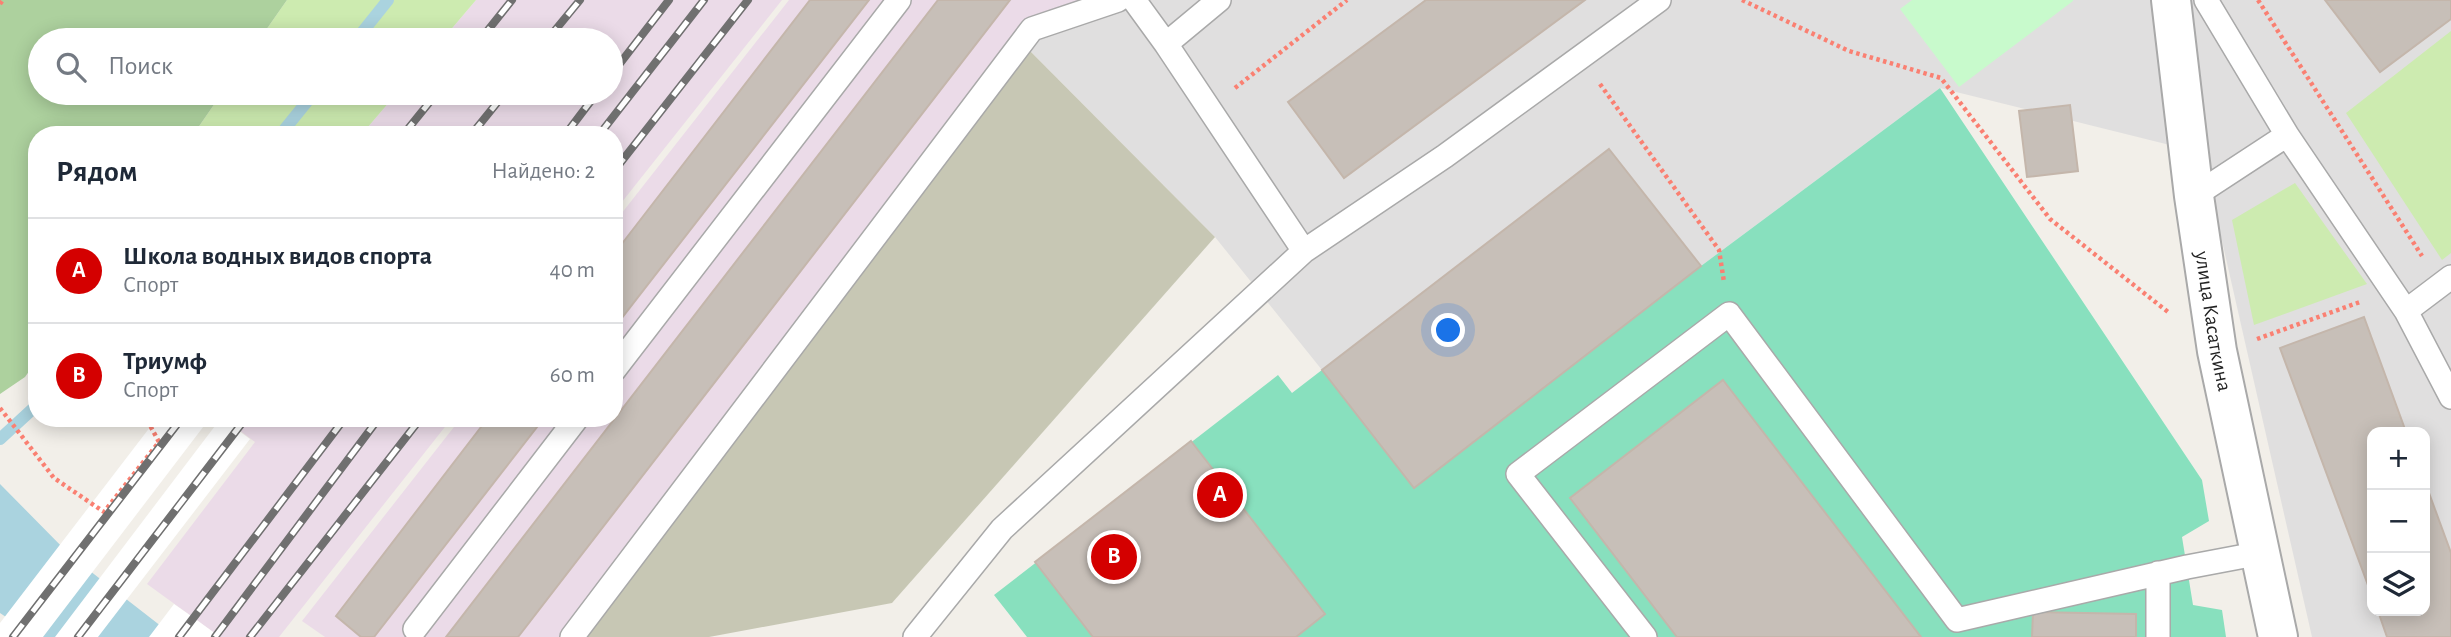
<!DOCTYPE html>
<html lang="ru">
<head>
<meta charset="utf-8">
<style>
	body { margin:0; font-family:"Alegreya Sans",sans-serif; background:#f6f6f7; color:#1f2937 }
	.controls { position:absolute; right:21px; bottom:21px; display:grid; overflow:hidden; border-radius:14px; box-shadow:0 4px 18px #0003 }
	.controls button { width:63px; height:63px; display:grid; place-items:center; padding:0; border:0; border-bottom:2px solid #e0e1e3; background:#fff; color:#1f2937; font:35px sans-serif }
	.you { position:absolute; left:1449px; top:331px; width:24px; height:24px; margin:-18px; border:5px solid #fff; border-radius:50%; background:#1a73e8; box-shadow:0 0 0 10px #1a73e833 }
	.badge { display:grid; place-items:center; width:46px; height:46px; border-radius:50%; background:#d40000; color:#fff; font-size:23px; font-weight:700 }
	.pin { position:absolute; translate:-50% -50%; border:4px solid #fff; box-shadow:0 2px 7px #0006 }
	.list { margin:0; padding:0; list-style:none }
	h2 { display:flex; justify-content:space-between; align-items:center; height:91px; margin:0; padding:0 28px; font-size:30px }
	h2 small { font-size:23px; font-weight:400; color:#747a83 }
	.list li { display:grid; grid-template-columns:46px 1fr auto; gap:21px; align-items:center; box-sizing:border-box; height:105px; padding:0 28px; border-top:2px solid #e0e1e3 }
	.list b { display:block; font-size:26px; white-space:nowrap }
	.list p { margin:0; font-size:23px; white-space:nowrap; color:#747a83 }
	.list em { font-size:23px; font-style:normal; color:#747a83 }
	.icon { flex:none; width:38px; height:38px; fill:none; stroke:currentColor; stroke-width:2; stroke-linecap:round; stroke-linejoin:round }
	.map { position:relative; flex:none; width:2451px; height:637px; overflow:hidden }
	.search { position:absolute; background:#fff; box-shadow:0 4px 18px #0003; left:28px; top:28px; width:595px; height:77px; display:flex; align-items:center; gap:18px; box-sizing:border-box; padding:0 24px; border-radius:38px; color:#747a83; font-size:26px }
	.panel { position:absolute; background:#fff; box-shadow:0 4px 18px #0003; left:28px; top:126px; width:595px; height:301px; border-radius:28px }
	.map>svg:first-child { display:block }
</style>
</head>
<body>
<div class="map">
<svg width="2451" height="637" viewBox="0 0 2451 637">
	<rect width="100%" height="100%" fill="#f2efe9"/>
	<path fill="#e0dfdf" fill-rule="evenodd" d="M 1083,0 L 2451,0 L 2451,637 L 2312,637 L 2202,153 L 1940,88 L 1701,266 L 1609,149 L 1322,370 L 1215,237 L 1029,50 ZM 2372,432 L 2425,432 L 2425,611 L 2372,611 Z"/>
	<path fill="#ebdbe8" d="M 476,0 L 782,0 L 614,212 L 614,135 L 361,135 L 397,93 L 611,93 L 611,40 L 442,40 Z
		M 789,0 L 1083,0 L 1029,50 L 581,637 L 325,637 L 302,621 L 461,418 L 614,418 L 614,223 Z
		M 223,418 L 452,418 L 279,637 L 220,637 L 147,584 L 255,442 Z"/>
	<path fill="#c7c7b4" d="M 1029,50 L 1215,237 L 892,603 L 709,637 L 581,637 Z"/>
	<path fill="#cdebb0" d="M 287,0 L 476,0 L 442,40 L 259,40 Z
		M 2451,31 L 2451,253 L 2442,260 L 2346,113 Z
		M 222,93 L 397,93 L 361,135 L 193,135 Z
		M 2295,183 L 2367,284 L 2254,325 L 2232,220 Z"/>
	<path fill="#add19e" d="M 0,0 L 287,0 L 259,40 L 40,40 L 40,93 L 222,93 L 193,135 L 37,135 L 37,360 L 25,377 L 0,394 Z"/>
	<path fill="#c8facc" d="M 1912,0 L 2073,0 L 2073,1 L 1959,87 L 1900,9 Z"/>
	<path fill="#88e0be" d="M 1940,88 L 2202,480 L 2209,521 L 2182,537 L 2193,605 L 2222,610 L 2226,637 L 1027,637 L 994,595 L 1278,375 L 1292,393 L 1609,149 L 1701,266 Z"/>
	<path fill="#aad3df" d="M 0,484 L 72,557 L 175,637 L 36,637 L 0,613 Z"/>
	<path fill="#fff" d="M 157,418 L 210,418 L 43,637 L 0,637 L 0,623 Z
		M 221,418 L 250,439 L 98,637 L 55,637 Z
		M 174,604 L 194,618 L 220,637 L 149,637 Z"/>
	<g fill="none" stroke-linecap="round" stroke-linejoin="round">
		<path stroke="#aad3df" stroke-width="12" d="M 356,40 L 388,0
			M 280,135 L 314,93
			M 0,439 L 37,405"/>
	</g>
	<path fill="#c7bfb8" stroke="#c4b6ab" stroke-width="2" d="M 810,0 L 869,0 L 614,328 L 614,254 Z
		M 938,0 L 1010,0 L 518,637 L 446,637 Z
		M 1426,0 L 1585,0 L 1344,178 L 1288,102 Z
		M 2325,0 L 2451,0 L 2451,19 L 2380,72 Z
		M 2070,105 L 2078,171 L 2027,177 L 2019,111 Z
		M 1609,149 L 1701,266 L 1414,488 L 1322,370 Z
		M 2364,317 L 2406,432 L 2372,432 L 2372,596 L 2280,348 Z
		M 1723,380 L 1921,637 L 1677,637 L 1570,498 Z
		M 488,418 L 544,418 L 374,637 L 361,637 L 336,616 Z
		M 1191,441 L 1325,614 L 1296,637 L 1093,637 L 1035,562 Z
		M 2425,482 L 2451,553 L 2451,637 L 2387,637 L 2378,611 L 2425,611 Z
		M 2033,612 L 2136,614 L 2136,637 L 2032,637 Z"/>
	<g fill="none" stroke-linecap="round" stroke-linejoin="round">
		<g stroke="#a9a9a9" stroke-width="26">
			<path id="service" d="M 1134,0 L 1166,44
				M 1219,0 L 1166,44 L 1304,251
				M 2206,0 L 2287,135
				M 2194,196 L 2287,135 L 2406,311 L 2451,397
				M 2406,311 L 2451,277
				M 614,370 L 899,0
				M 415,629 L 577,418
				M 572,637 L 1032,29 L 1118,0
				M 915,637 L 1002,529 L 1304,251 L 1445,156 L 1659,0
				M 1645,637 L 1518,474 L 1729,314 L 1957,620 L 2187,567 L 2261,553
				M 2158,637 L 2158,573"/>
		</g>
		<g stroke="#a9a9a9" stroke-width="42">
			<g id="minor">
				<path id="s1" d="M 2171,0 L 2194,196 L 2217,351 L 2278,637"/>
			</g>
		</g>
		<path stroke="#fa8072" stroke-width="4.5" stroke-dasharray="3.5 3.5" stroke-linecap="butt" d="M 1742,0 L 1849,51 L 1941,78 L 2050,219 L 2168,312
			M 2258,0 L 2422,256
			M 0,4 L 3,0
			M 1600,84 L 1719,250 L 1724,282
			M 1235,88 L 1347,0
			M 2257,339 L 2360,302
			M 0,408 L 54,478 L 104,512 L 159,442 L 146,418"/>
		<use href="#service" stroke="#fff" stroke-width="23"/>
		<use href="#minor" stroke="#fff" stroke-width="38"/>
		<g stroke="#707070" stroke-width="8">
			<path id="rail" d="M 480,40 L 512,0
				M 547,40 L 580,0
				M 611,75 L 669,0
				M 403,135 L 437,93
				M 471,135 L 505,93
				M 565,135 L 597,93
				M 599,135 L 704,0
				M 614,171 L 748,0
				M 13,637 L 182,418
				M 78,637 L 246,418
				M 179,637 L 345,418
				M 215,637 L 379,418
				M 250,637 L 421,418"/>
		</g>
		<use href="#rail" stroke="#fff" stroke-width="5" stroke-dasharray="16" stroke-linecap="butt"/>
	</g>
	<g text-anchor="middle" stroke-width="5" stroke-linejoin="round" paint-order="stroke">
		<g font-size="21" fill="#222" stroke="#fff">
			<text dy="7" stroke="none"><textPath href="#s1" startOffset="324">улица Касаткина</textPath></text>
		</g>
	</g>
</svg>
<div class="controls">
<button>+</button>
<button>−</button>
<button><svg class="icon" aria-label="layers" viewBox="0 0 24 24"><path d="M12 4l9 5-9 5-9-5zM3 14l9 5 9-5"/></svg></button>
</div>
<div class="you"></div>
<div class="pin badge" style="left:1220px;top:495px">A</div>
<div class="pin badge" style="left:1114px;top:557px">B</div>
<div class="search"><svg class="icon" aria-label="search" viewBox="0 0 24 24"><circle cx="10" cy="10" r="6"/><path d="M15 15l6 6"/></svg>Поиск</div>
<section class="panel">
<h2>Рядом<small>Найдено: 2</small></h2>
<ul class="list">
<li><span class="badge">A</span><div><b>Школа водных видов спорта</b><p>Спорт</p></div><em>40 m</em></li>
<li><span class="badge">B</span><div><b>Триумф</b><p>Спорт</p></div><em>60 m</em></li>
</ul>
</section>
</div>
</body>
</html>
